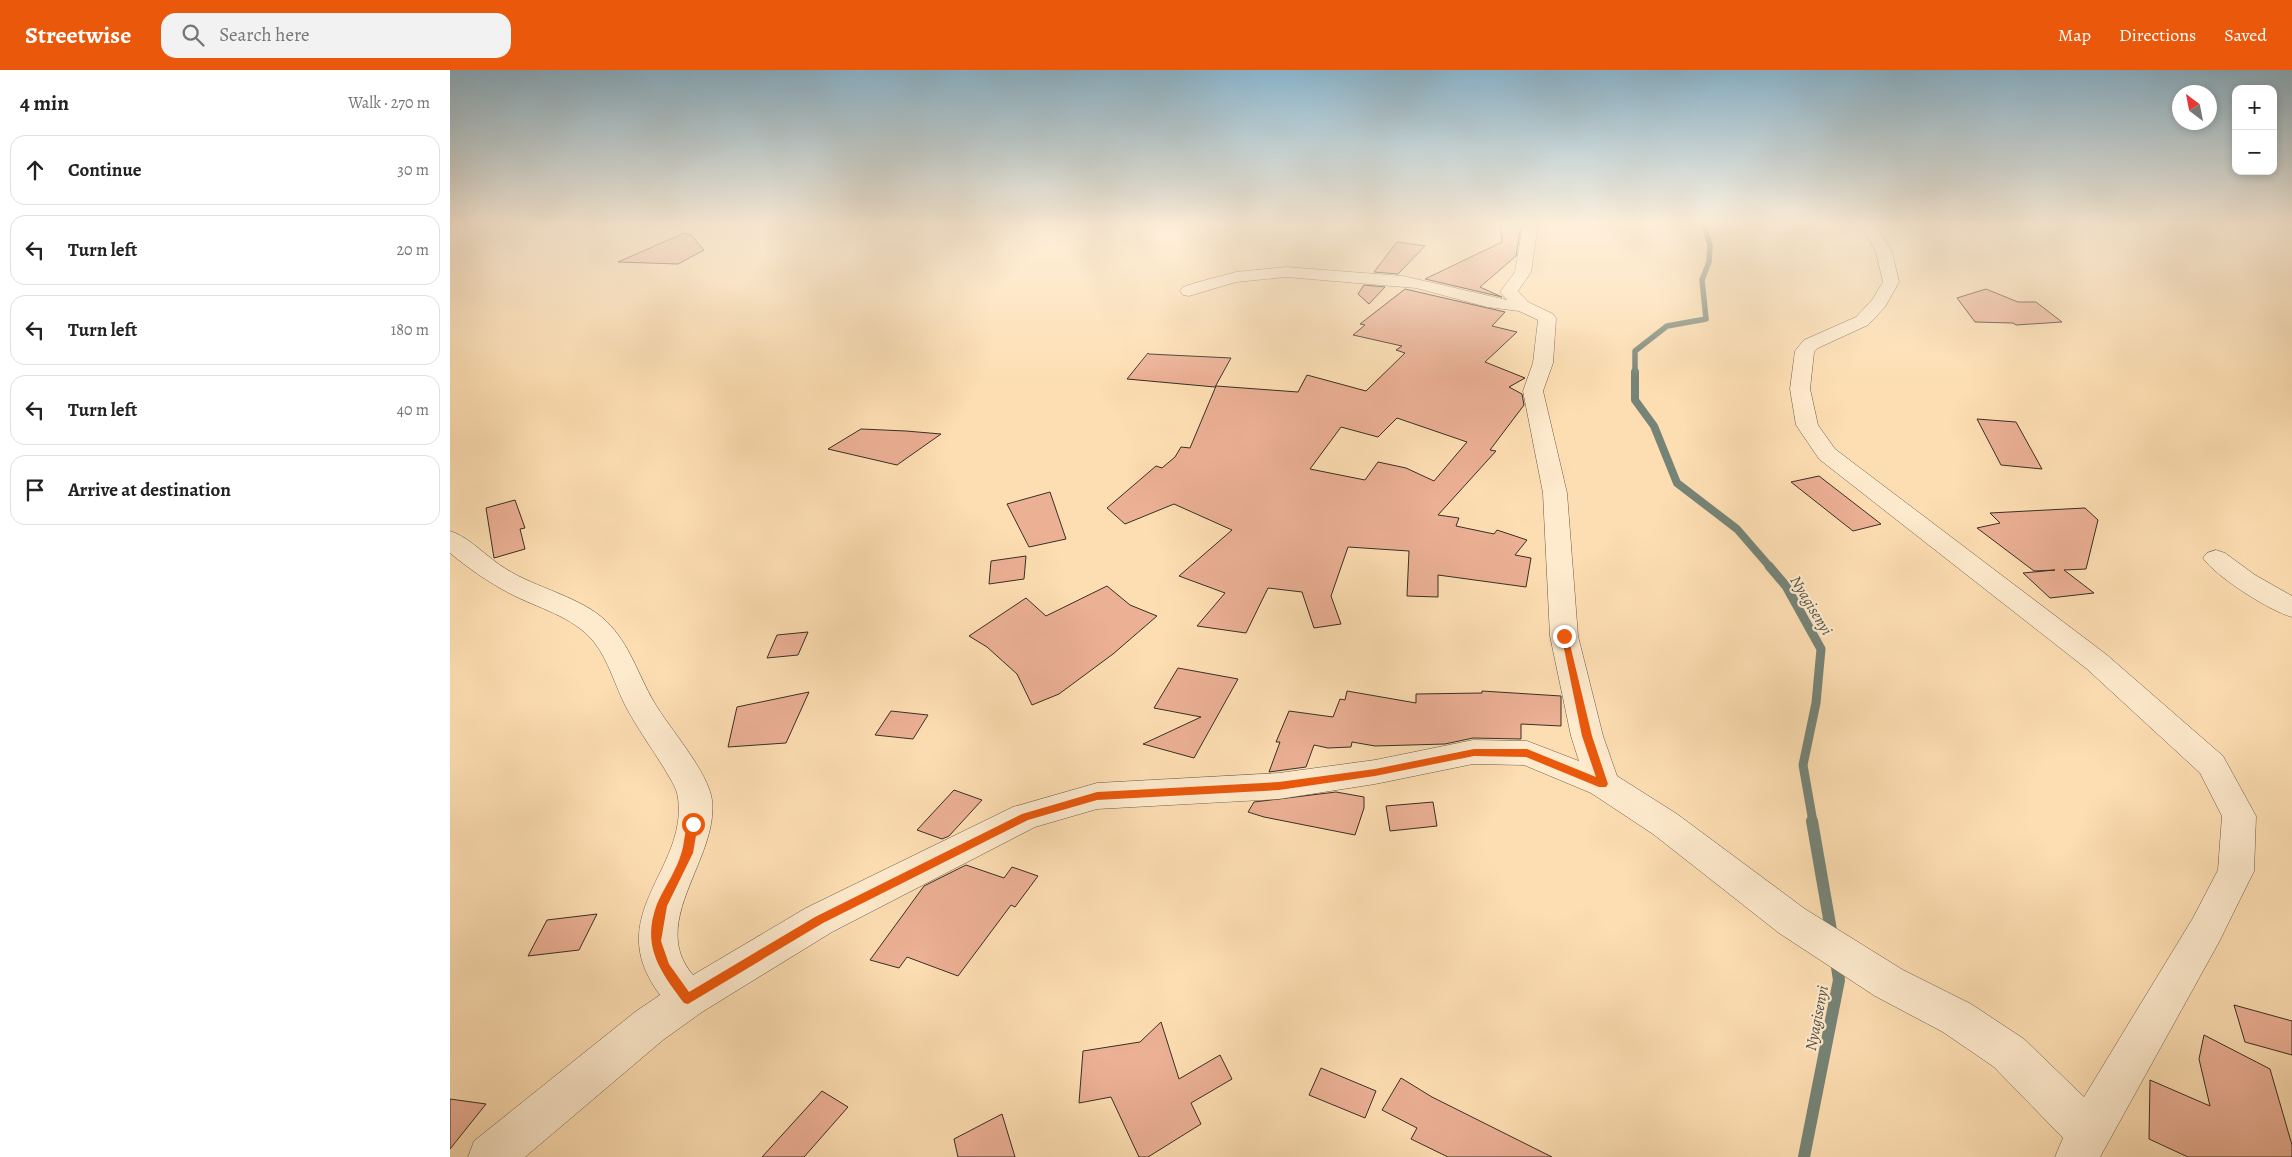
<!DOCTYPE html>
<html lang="en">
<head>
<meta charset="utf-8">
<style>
	body { margin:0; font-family:Alegreya,serif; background:#f2f2f2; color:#222 }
	.controls { position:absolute; right:15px; top:15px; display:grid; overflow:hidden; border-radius:10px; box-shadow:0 2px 8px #0003 }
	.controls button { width:45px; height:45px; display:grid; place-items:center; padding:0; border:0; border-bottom:1px solid #e0e0e0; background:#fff; color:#222; font:25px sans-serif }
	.compass { position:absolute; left:1722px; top:15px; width:45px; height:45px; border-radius:50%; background:#fff; box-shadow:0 2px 8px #0003; rotate:328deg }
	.stop { position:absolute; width:15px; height:15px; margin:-11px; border:4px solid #ea580c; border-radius:50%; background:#fff }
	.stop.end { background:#ea580c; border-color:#fff; box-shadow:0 1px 5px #0008 }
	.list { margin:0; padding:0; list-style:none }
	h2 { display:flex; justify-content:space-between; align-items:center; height:65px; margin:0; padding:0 20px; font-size:21px }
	h2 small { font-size:16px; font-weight:400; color:#767676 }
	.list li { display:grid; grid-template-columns:32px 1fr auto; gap:15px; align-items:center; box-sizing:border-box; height:70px; margin:0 10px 10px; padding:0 10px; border:1px solid #e0e0e0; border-radius:15px }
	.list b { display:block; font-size:19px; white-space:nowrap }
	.list em { font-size:16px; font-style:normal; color:#767676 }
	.icon { flex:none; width:28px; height:28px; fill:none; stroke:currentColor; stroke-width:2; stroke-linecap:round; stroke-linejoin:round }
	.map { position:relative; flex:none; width:1842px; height:1087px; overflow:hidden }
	header { display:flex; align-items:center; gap:30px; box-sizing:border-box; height:70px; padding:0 25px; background:#ea580c; color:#fff }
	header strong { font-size:24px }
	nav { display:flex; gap:28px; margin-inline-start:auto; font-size:18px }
	.search { width:350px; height:45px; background:#f2f2f2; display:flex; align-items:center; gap:12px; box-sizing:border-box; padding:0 18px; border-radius:15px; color:#767676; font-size:19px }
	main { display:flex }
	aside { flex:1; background:#fff }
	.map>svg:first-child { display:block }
</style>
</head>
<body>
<header>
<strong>Streetwise</strong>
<div class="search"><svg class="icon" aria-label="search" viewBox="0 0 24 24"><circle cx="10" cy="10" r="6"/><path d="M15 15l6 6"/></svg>Search here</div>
<nav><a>Map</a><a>Directions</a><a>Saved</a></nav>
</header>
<main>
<aside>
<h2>4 min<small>Walk · 270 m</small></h2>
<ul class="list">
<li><svg class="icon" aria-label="ahead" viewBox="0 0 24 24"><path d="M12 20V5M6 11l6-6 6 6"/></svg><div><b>Continue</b></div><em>30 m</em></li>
<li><svg class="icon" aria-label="left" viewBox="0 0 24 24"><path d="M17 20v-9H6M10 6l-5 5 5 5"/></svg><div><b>Turn left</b></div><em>20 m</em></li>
<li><svg class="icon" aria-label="left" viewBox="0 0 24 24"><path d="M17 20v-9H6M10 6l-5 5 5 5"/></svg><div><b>Turn left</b></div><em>180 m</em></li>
<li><svg class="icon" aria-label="left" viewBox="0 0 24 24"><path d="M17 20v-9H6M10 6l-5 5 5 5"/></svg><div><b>Turn left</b></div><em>40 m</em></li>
<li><svg class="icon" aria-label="arrive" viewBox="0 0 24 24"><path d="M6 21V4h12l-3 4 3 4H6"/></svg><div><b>Arrive at destination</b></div></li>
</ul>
</aside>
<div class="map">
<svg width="1842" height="1087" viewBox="0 0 1842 1087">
	<rect width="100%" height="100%" fill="#fddeb2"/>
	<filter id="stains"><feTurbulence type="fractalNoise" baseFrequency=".004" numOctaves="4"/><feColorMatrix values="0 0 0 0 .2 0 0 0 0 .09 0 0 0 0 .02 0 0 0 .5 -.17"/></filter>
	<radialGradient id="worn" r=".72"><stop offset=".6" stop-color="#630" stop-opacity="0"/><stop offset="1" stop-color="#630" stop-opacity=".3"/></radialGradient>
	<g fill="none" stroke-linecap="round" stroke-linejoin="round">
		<path stroke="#768477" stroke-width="5.5" d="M 1185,303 L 1185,281 L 1217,256 L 1256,249 L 1252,210 L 1259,192 L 1260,175 L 1254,155"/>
		<path stroke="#768477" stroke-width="8" d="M 1185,302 L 1185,330 L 1204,356 L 1227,413 L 1287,459 L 1320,497"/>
		<path stroke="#768477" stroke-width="9" d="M 1319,496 L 1336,516 L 1371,579 L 1366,633 L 1353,695 L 1363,752"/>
		<path stroke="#768477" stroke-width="12" d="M 1362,751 L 1382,866
			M 1354,1087 L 1389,910 L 1386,891"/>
	</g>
	<path fill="#ecb095" stroke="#382f25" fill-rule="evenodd" d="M 1050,155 L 1071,155 L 1066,186 L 1030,217 L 1052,227 L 975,209 L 1052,172 Z
		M 234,163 L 241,165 L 254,180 L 228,194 L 168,192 Z
		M 947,172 L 975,176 L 948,204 L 924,202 Z
		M 914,215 L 935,217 L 919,234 L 908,224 Z
		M 955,219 L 1055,242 L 1042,256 L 1067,262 L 1035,292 L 1075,308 L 1059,317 L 1072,324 L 1074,335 L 1040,380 L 1046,381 L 988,445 L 1009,448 L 1006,456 L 1044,464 L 1047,460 L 1077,470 L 1065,485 L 1081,488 L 1076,517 L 988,505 L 988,527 L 957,526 L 959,481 L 898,477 L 881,526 L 891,554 L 864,558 L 852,522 L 818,518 L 796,563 L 747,556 L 775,523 L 729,506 L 782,460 L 724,434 L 675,454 L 657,438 L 706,396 L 712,398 L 725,387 L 731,377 L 740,378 L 766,316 L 848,322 L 857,305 L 916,321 L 955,283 L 946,280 L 952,276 L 903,265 L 915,255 L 910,254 ZM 947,348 L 1017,372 L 984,411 L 956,398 L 928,392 L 915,410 L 860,399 L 891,357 L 928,367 Z
		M 1536,219 L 1568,232 L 1586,232 L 1612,252 L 1566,255 L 1563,253 L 1525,252 L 1507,228 Z
		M 698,283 L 699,284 L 781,288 L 765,317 L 677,309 Z
		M 1527,349 L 1566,352 L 1592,399 L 1551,395 Z
		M 411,359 L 456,361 L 491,364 L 447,395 L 378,379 Z
		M 1369,406 L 1431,454 L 1403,461 L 1341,412 Z
		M 600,422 L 616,469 L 579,477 L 557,434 Z
		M 65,430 L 75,458 L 70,459 L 75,479 L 44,488 L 36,438 Z
		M 1635,438 L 1648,450 L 1636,499 L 1614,500 L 1644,523 L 1600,528 L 1573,503 L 1605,500 L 1584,501 L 1527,458 L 1550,453 L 1540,443 Z
		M 576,486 L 574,509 L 539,514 L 541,491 Z
		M 657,516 L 680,535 L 707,546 L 663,584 L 609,624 L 582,635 L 567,604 L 537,577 L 519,566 L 576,528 L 596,546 Z
		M 358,562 L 348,585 L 317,588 L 327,565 Z
		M 728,598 L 788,609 L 744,688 L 693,674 L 751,647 L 704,638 Z
		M 897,621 L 966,633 L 966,624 L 1032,623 L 1032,621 L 1111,626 L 1111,656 L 1071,654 L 1071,669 L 1023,668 L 995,674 L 925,676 L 902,672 L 901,677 L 878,678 L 864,675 L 856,697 L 819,702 L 830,672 L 826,672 L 839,641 L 883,647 L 890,629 L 895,630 Z
		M 359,622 L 336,673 L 278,677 L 287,637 Z
		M 441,641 L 478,645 L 463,669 L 425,665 Z
		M 504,720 L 532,730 L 499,766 L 492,769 L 467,760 Z
		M 886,722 L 914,727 L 914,738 L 905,765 L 814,747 L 798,742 L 804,732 Z
		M 983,732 L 987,756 L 940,761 L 936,736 Z
		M 516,795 L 554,808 L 562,797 L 588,806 L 565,837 L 561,835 L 508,906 L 457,887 L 449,898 L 420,890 L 474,816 Z
		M 147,844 L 129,880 L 78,886 L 97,850 Z
		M 1784,935 L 1842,951 L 1842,985 L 1795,972 Z
		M 711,952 L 729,1009 L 770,985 L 782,1009 L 741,1033 L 751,1054 L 698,1087 L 689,1087 L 661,1027 L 629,1033 L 633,981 L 690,972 Z
		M 1754,965 L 1820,999 L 1842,1075 L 1842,1087 L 1738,1087 L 1699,1069 L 1700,1010 L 1760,1036 L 1749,989 Z
		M 871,998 L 926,1021 L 915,1048 L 859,1025 Z
		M 951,1008 L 982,1027 L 1102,1087 L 998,1087 L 961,1069 L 967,1058 L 932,1040 Z
		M 372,1021 L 398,1037 L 354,1087 L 312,1087 Z
		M 0,1029 L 36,1034 L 0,1079 Z
		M 552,1044 L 565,1087 L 508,1087 L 504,1069 Z"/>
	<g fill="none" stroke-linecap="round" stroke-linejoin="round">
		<g stroke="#695b48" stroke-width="1">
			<path id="minor" d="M 1073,155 L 1088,155 L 1081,202 L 1068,221 L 1078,232 L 1103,244 L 1106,248 L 1103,293 L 1093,321 L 1117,423 L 1128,566 L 1153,666 L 1167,706 L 1227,744 L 1355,839 L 1453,900 L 1521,934 L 1574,969 L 1634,1027 L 1743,848 L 1768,800 L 1772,746 L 1750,703 L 1637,599 L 1369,389 L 1346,355 L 1340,319 L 1345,281 L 1354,270 L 1406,247 L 1422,230 L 1433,212 L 1426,182 L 1411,155 L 1426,155 L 1442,182 L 1449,212 L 1435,237 L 1418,255 L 1368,278 L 1364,282 L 1360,319 L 1368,355 L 1385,379 L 1657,585 L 1773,686 L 1806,746 L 1804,801 L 1769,872 L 1650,1087 L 1605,1087 L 1613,1068 L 1544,997 L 1493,962 L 1425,926 L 1329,863 L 1203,764 L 1141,723 L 1074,695 L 1023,694 L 925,714 L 829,729 L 647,739 L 585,757 L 382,862 L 252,942 L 213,970 L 75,1087 L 18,1087 L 24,1071 L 185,942 L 210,925 C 150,845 238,800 228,728 C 227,718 219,707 214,698 C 201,677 187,658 176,637 C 165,616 159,591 144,572 C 123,546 87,538 59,523 C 38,512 18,498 0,483 L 0,461 C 18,466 39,489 56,499 C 86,518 131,527 156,551 C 180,574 188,605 204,632 C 219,658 258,701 262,730 C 269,789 197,852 243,905 L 356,838 L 563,737 L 647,713 L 829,703 L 925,690 L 1023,670 L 1077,671 L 1129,691 L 1121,666 L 1100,566 L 1093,423 L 1073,321 L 1083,293 L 1088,250 L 1069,241 L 1037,237 L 966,218 L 836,207 L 786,212 L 739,226 L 733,225 L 730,221 L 733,217 L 745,213 L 786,202 L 836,197 L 953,206 L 1057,230 L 1050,222 L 1065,202 Z
				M 1766,480 L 1775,483 L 1805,505 L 1842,526 L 1842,547 C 1820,541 1766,507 1753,488 L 1757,483 Z"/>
		</g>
		<use href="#minor" fill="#feeacd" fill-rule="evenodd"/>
	</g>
	<linearGradient id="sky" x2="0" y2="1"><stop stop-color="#8bb7d0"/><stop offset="0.5" stop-color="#fef0dc"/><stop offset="1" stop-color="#fef0dc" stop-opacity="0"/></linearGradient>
	<rect width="1842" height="308" fill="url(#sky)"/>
	<path fill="#ea580c" d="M 1111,564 L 1118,566 L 1142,666 L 1158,714 L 1156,717 L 1149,717 L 1076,687 L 1024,686 L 925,706 L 829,720 L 647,730 L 578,750 L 373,853 L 238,934 L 234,933 C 210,901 191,876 207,834 C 215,816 227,800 232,781 C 235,773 234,753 243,750 L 248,754 L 243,783 L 217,836 L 211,871 L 219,894 L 239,922 L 365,847 L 572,744 L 647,722 L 829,712 L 925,699 L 1024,679 L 1077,679 L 1146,707 L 1132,666 Z"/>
	<g text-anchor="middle" stroke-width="4.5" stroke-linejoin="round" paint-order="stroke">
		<g font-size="16" font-style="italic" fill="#525247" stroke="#feeacd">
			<text transform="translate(1362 535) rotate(59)" y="6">Nyagisenyi</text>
			<text transform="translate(1366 948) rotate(-79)" y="6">Nyagisenyi</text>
		</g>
	</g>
	<rect width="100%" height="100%" filter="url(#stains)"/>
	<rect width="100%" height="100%" fill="url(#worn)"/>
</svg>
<div class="controls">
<button>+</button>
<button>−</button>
</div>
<svg class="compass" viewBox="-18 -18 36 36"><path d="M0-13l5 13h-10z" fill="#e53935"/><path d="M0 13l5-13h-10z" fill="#767676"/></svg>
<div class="stop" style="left:243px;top:754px"></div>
<div class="stop end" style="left:1114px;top:566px"></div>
</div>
</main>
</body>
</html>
